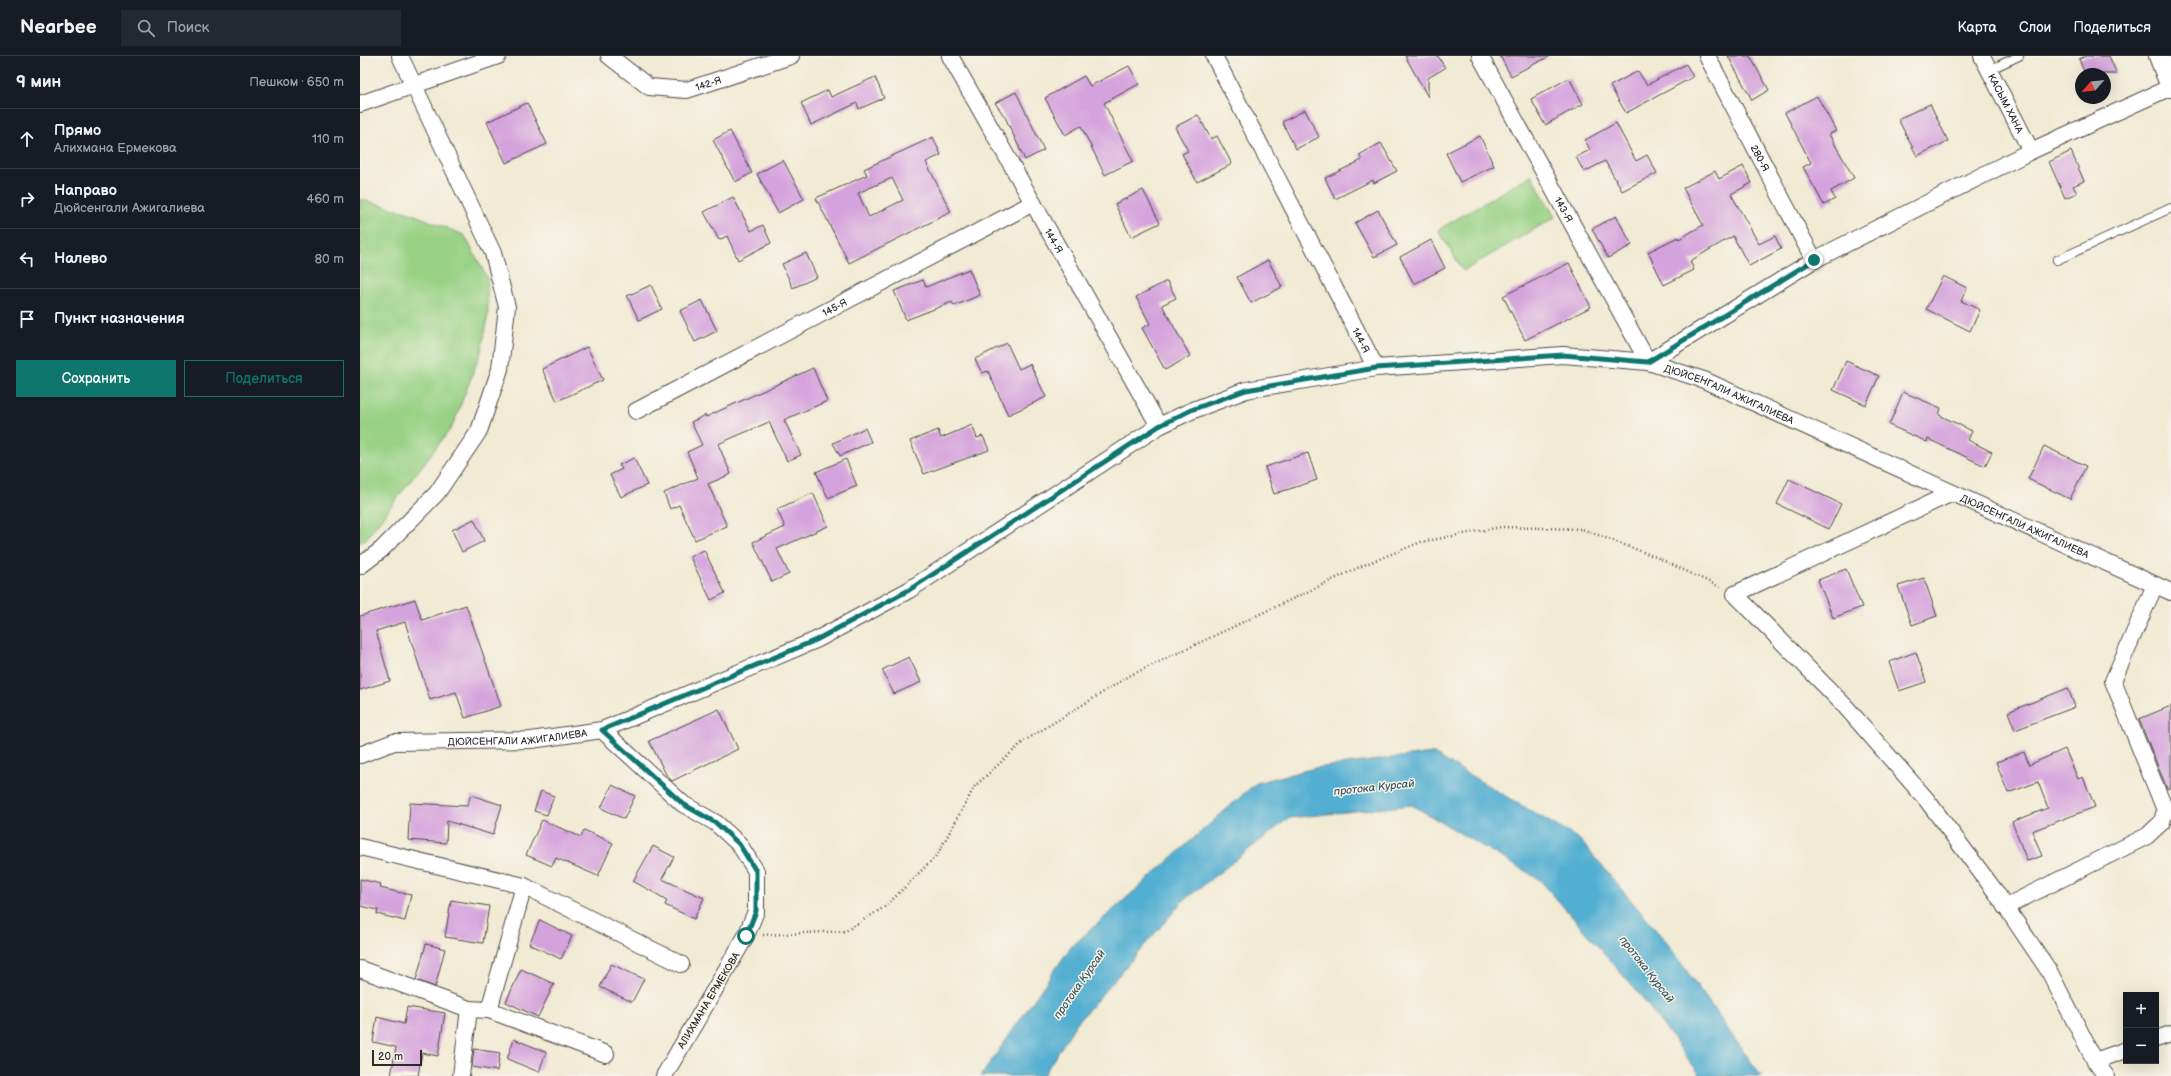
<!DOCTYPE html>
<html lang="ru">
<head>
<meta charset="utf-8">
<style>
	body { margin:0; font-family:"Balsamiq Sans",sans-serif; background:#242831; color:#f1f3f6 }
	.controls { position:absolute; right:12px; bottom:12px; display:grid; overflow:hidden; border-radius:0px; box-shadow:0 4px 16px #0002 }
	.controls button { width:36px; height:36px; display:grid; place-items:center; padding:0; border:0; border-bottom:1px solid #363941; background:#171b24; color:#f1f3f6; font:20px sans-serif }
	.compass { position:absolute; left:1715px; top:12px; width:36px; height:36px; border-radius:50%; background:#171b24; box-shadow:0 4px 16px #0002; rotate:243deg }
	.scale { position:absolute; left:12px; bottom:10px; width:50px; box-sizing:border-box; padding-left:4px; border:2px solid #2b2b2b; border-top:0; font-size:11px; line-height:14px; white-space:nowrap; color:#2b2b2b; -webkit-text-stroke:3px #f7f3e8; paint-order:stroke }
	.stop { position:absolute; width:12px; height:12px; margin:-9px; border:3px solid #0f766e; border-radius:50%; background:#fff }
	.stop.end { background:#0f766e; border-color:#fff; box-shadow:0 1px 4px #0008 }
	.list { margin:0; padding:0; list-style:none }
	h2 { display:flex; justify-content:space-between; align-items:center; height:52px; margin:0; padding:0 16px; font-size:17px }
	h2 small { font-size:13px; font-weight:400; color:#9ea1a6 }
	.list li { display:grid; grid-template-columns:26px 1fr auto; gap:12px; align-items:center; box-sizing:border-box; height:60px; padding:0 16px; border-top:1px solid #363941 }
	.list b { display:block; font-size:15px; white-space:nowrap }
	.list p { margin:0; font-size:13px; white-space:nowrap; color:#9ea1a6 }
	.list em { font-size:13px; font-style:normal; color:#9ea1a6 }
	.actions { display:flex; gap:8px; padding:12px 16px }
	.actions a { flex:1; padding:9px 0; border:1px solid #0f766e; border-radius:0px; text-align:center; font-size:14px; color:#0f766e }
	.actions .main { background:#0f766e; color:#fff }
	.icon { flex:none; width:22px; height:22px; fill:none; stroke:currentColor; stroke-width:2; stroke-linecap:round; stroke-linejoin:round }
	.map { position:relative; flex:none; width:1811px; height:1020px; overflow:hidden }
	header { display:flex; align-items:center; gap:24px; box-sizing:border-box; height:56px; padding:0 20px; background:#171b24; border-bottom:1px solid #363941 }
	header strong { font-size:19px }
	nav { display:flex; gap:22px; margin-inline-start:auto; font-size:14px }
	.search { width:280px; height:36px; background:#242831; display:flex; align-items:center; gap:10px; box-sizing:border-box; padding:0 14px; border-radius:0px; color:#9ea1a6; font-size:15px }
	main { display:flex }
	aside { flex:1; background:#171b24 }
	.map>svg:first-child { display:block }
</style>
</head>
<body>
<header>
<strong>Nearbee</strong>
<div class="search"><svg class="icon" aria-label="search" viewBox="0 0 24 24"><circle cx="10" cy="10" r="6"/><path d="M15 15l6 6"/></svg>Поиск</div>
<nav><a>Карта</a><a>Слои</a><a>Поделиться</a></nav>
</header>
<main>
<aside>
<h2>9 мин<small>Пешком · 650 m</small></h2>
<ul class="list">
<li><svg class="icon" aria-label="ahead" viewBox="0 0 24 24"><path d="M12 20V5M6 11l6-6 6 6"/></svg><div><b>Прямо</b><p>Алихмана Ермекова</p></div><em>110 m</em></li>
<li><svg class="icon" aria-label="right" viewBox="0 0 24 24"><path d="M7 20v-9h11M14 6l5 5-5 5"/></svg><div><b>Направо</b><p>Дюйсенгали Ажигалиева</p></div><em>460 m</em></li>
<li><svg class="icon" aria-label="left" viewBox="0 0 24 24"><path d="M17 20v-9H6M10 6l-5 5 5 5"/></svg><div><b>Налево</b></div><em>80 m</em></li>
<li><svg class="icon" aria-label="arrive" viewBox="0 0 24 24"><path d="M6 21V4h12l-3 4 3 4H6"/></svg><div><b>Пункт назначения</b></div></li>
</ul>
<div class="actions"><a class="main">Сохранить</a><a>Поделиться</a></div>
</aside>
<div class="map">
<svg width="1811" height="1020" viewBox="0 0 1811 1020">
	<rect width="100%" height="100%" fill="#f7f3e8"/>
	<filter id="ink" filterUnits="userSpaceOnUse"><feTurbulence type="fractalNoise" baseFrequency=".025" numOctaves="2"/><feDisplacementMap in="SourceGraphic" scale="8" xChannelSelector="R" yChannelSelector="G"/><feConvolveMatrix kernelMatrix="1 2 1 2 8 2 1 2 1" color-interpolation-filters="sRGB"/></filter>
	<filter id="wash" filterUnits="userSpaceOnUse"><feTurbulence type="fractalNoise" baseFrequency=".012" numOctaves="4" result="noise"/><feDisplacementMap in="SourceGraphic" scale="16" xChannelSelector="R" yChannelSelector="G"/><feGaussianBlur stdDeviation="0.9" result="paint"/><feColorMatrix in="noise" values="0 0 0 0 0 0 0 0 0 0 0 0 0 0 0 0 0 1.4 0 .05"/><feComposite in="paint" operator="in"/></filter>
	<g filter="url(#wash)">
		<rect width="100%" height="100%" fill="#f1ead4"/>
		<path fill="#98d184" stroke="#627e58" d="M 1171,119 L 1195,161 L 1103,215 L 1078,174 Z
			M 0,143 L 50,157 L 104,179 L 127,221 L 128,259 L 121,296 L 92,371 L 5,484 L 0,487 Z"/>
		<path fill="#53afd1" stroke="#3f6d7e" d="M 1072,697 L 1219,783 L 1307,887 L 1401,1020 L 1341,1020 L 1281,940 L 1180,824 L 1052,749 L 929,762 L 823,845 L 716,968 L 683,1020 L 621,1020 L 710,892 L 896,727 L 955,712 Z"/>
		<g id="blocks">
			<path fill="#d4a2dc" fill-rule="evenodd" d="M 1045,0 L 1078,0 L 1085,12 L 1068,22 L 1068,41 Z
				M 1140,0 L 1190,0 L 1151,20 Z
				M 1368,0 L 1390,0 L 1409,34 L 1392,44 Z
				M 1726,0 L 1749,0 L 1757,18 L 1725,18 L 1719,3 Z
				M 1326,8 L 1333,21 L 1266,57 L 1250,30 L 1278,15 L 1287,29 Z
				M 769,10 L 779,28 L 744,47 L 773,105 L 745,119 L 721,70 L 705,79 L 685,42 L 724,20 L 730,30 Z
				M 515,21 L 524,42 L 499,53 L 497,47 L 451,69 L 441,47 L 468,34 L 471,41 Z
				M 1209,22 L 1223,48 L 1185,69 L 1171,43 Z
				M 656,36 L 684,94 L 665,104 L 645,61 L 635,47 Z
				M 1457,40 L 1476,75 L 1469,78 L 1494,122 L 1471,135 L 1475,143 L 1464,149 L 1443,111 L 1451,107 L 1425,57 Z
				M 167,47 L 187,88 L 146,107 L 127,66 Z
				M 1570,48 L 1588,85 L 1557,100 L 1538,63 Z
				M 945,54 L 959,81 L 936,93 L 922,66 Z
				M 838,59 L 851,83 L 857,80 L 872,108 L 837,126 L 822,98 L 828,95 L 815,71 Z
				M 1256,67 L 1276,105 L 1287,99 L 1297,117 L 1262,135 L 1245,105 L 1224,116 L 1216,101 L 1230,94 L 1225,84 Z
				M 370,75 L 392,117 L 375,126 L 353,84 Z
				M 1120,80 L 1134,110 L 1100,126 L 1086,97 Z
				M 573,81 L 581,99 L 566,106 L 591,156 L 489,207 L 456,142 L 507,119 L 504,113 ZM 532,122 L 543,144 L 509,161 L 498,137 Z
				M 1021,87 L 1037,115 L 1014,127 L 1013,124 L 975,143 L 965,122 L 1002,104 L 999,99 Z
				M 1711,95 L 1724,125 L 1713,130 L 1717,137 L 1705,142 L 1689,106 Z
				M 423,104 L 444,143 L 418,157 L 397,118 Z
				M 1383,110 L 1392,127 L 1371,138 L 1399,188 L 1415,180 L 1421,193 L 1389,210 L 1373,180 L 1330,205 L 1334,214 L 1304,229 L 1288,196 L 1318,181 L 1319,183 L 1343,169 L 1323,132 L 1355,115 L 1359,123 Z
				M 783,134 L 800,167 L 771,181 L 755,148 Z
				M 373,141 L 391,175 L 403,169 L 411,187 L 378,204 L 367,180 L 359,184 L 344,156 Z
				M 1018,154 L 1037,189 L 1014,201 L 995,167 Z
				M 1256,160 L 1272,189 L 1248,202 L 1232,173 Z
				M 1071,184 L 1085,212 L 1054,228 L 1040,201 Z
				M 446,197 L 457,221 L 433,232 L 422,208 Z
				M 908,204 L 922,231 L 891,247 L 877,221 Z
				M 1209,207 L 1231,251 L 1165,284 L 1143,240 Z
				M 609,213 L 620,239 L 594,250 L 592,246 L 546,264 L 534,235 L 563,224 L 566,231 Z
				M 1583,220 L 1607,232 L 1601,245 L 1620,254 L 1610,275 L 1566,253 Z
				M 807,225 L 816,242 L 802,249 L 830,300 L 805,314 L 782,272 L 790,268 L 776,241 Z
				M 291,229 L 302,253 L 279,264 L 267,240 Z
				M 342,244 L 357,275 L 335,286 L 320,255 Z
				M 647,287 L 659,313 L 670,308 L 686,341 L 648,359 L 628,315 L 622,317 L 615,303 Z
				M 227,291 L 243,324 L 197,345 L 182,313 Z
				M 1486,305 L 1519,320 L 1506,349 L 1473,334 Z
				M 453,312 L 467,345 L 424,364 L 441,399 L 427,405 L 409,366 L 358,388 L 371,418 L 348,428 L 367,470 L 335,484 L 319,449 L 310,453 L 304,437 L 338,422 L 327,396 L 342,389 L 331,366 L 346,359 L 346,361 Z
				M 1543,336 L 1581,352 L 1579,359 L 1612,375 L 1608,384 L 1632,396 L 1625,410 L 1568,383 L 1567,386 L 1529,369 Z
				M 612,369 L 617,382 L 623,380 L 629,394 L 564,418 L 550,385 L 578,374 L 581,382 Z
				M 505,372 L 511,386 L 480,400 L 473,387 Z
				M 1684,390 L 1726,410 L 1710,443 L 1668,423 Z
				M 948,397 L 957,424 L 914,438 L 905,411 Z
				M 274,402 L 287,429 L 261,441 L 250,419 L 262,413 L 259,409 Z
				M 486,403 L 497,430 L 468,442 L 456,416 Z
				M 1429,423 L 1481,448 L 1469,473 L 1417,448 Z
				M 453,437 L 468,470 L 417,493 L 429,518 L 412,526 L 393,486 L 425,471 L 417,453 Z
				M 114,463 L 124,485 L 102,496 L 92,474 Z
				M 344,494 L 365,537 L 351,544 L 330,501 Z
				M 1486,513 L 1502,551 L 1473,562 L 1458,524 Z
				M 1564,522 L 1577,560 L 1552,569 L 1538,530 Z
				M 55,543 L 62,564 L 106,549 L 141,650 L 105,662 L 96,636 L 70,644 L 45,566 L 16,575 L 30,625 L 0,634 L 0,560 Z
				M 1556,596 L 1566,626 L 1539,635 L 1529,606 Z
				M 549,601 L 561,626 L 534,638 L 522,614 Z
				M 1708,632 L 1715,651 L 1655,674 L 1648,656 Z
				M 1811,650 L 1811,731 L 1807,733 L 1779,663 Z
				M 359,653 L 378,693 L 312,725 L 307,720 L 289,685 Z
				M 1705,693 L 1718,723 L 1723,721 L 1735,751 L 1672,775 L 1682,800 L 1667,805 L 1652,766 L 1688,752 L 1678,726 L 1648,737 L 1636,706 L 1664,696 L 1669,709 Z
				M 252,729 L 275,740 L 264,763 L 241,752 Z
				M 181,735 L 194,740 L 187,759 L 174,755 Z
				M 111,739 L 142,749 L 133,779 L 87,765 L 86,787 L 48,784 L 50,747 L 107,750 Z
				M 182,764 L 221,781 L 224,774 L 253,787 L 238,820 L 196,802 L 192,810 L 166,799 Z
				M 293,790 L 314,801 L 302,823 L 344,842 L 334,863 L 305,849 L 307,844 L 273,825 Z
				M 0,823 L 21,828 L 20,832 L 51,839 L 45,865 L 17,858 L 18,854 L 0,850 Z
				M 91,844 L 129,850 L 123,887 L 85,881 Z
				M 180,864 L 212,880 L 201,903 L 169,888 Z
				M 66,888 L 85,893 L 75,931 L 56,924 Z
				M 251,908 L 284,923 L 272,946 L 240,931 Z
				M 161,913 L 194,928 L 178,961 L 146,946 Z
				M 47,951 L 85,957 L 78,1000 L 62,997 L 58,1020 L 31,1020 L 36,991 L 13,986 L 17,961 L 44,968 Z
				M 154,983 L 186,996 L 179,1016 L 147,1003 Z
				M 114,993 L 140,997 L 137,1015 L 112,1011 Z"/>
		</g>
	</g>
	<g filter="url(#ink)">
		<use href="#blocks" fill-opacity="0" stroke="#494844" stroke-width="1"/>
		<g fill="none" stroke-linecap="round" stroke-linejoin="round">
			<g stroke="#494844" stroke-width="10">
				<path id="service" d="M 1629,14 L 1659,0
					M 1697,204 L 1811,152"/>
			</g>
			<g stroke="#494844" stroke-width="18">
				<g id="minor">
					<path id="s1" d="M 249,0 L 289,31 L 327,34 L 431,0"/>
					<path id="s2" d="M 590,0 L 799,370"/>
					<path id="s3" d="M 854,0 L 1016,312"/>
					<path id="s4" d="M 1120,0 L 1288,306 L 1454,204 L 1671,95 L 1811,31"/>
					<path id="s5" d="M 1347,0 L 1454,204"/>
					<path id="s6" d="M 1622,0 L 1671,95"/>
					<path d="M 0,48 L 138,0"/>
					<path id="s7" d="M 276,355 L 673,147"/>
					<path d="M 1592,437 L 1375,538 L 1485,650 L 1566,743 L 1635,835 L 1689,915 L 1735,1005 L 1746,1020"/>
					<path d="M 0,510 L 21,494 L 77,437 L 119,375 L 140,313 L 147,251 L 133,197 L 40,0"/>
					<path d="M 242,674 L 323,748 L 356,767 L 379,788 L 396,815 L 396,855 L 386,880 L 304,1020"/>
					<path id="s8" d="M 0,699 L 34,686 L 171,684 L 242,674 L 456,584 L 549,534 L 799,370 L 831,355 L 886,334 L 1016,312 L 1203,299 L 1288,306 L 1344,324 L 1811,536"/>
					<path d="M 0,791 L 164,830 L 321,908"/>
					<path d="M 1645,851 L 1787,780 L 1802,766 L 1805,754 L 1753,625 L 1795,529"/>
					<path d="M 0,913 L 109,953 L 129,954 L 246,998"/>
					<path d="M 129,954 L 164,830"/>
					<path d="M 1796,983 L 1811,978"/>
					<path d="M 1735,1005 L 1766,994"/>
					<path d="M 101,1020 L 109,953"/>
				</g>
			</g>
			<g stroke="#494844" stroke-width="22">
				<path id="tertiary" d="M 1799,0 L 1811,31"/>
			</g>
			<path stroke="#494844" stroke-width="2.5" stroke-dasharray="1 3" stroke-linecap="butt" d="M 403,879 L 486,875 L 526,850 L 577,799 L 615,730 L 664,685 L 771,619 L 1004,509 L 1061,486 L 1141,471 L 1222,473 L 1296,501 L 1362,532"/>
			<use href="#service" stroke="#fff" stroke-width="8"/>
			<use href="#minor" stroke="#fff" stroke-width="16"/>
			<use href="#tertiary" stroke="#fff" stroke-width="20"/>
		</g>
	</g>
	<g fill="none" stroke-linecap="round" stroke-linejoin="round" filter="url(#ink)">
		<path stroke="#0f766e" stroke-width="5" d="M 386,880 L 396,855 L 396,815 L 379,788 L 356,767 L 323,748 L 242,674 L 456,584 L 549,534 L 799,370 L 831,354 L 886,334 L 1016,312 L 1203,299 L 1288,306 L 1454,204"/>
	</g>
	<g text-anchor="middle" stroke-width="3" stroke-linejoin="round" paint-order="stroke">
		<g font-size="10" fill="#2b2b2b" stroke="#f7f3e8">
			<text dy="4" stroke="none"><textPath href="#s1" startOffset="111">142-Я</textPath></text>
			<text dy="4" stroke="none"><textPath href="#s6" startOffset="53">КАСЫМ ХАНА</textPath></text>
			<text dy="4" stroke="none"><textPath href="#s5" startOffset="115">280-Я</textPath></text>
			<text dy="4" stroke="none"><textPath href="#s4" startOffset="175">143-Я</textPath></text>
			<text dy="4" stroke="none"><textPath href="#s2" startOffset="212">144-Я</textPath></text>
			<text dy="4" stroke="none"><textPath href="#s7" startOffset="224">145-Я</textPath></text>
			<text dy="4" stroke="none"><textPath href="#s3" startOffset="320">144-Я</textPath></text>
			<text dy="4" stroke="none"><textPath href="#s8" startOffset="1468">ДЮЙСЕНГАЛИ АЖИГАЛИЕВА</textPath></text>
			<text dy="4" stroke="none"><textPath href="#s8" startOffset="1792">ДЮЙСЕНГАЛИ АЖИГАЛИЕВА</textPath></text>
			<text dy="4" stroke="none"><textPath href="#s8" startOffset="160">ДЮЙСЕНГАЛИ АЖИГАЛИЕВА</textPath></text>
			<text transform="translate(348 944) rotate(-59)" y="4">АЛИХМАНА ЕРМЕКОВА</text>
		</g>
		<g font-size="11" font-style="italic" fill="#395965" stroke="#f7f3e8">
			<text transform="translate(1014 731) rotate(-6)" y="4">протока Курсай</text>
			<text transform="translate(1287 913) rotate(52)" y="4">протока Курсай</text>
			<text transform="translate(719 928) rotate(-55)" y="4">протока Курсай</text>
		</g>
	</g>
</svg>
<div class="controls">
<button>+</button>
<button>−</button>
</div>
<svg class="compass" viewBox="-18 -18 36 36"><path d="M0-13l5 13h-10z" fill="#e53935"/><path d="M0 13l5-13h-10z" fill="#9ea1a6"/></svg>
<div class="scale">20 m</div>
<div class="stop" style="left:386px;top:880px"></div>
<div class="stop end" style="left:1454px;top:204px"></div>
</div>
</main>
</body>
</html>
